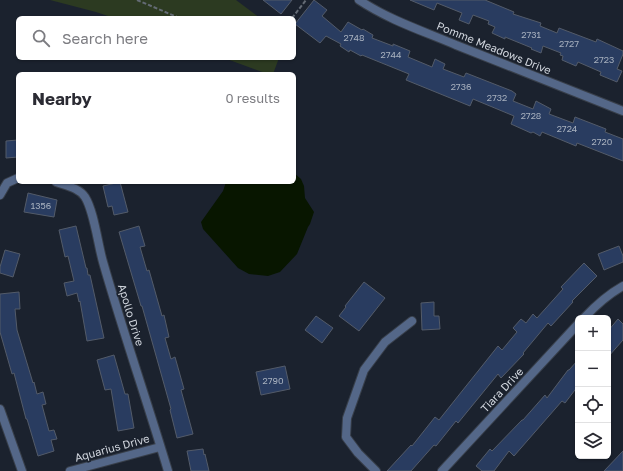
<!DOCTYPE html>
<html lang="en">
<head>
<meta charset="utf-8">
<style>
	body { margin:0; font-family:"Golos Text",sans-serif; background:#f7f7f7; color:#2b2b33 }
	.controls { position:absolute; right:12px; bottom:12px; display:grid; overflow:hidden; border-radius:6px; box-shadow:0 1px 3px #0004 }
	.controls button { width:36px; height:36px; display:grid; place-items:center; padding:0; border:0; border-bottom:1px solid #e1e1e2; background:#fff; color:#2b2b33; font:20px sans-serif }
	.list { margin:0; padding:0; list-style:none }
	h2 { display:flex; justify-content:space-between; align-items:center; height:52px; margin:0; padding:0 16px; font-size:17px }
	h2 small { font-size:13px; font-weight:400; color:#7c7c81 }
	.icon { flex:none; width:22px; height:22px; fill:none; stroke:currentColor; stroke-width:2; stroke-linecap:round; stroke-linejoin:round }
	.map { position:relative; flex:none; width:623px; height:471px; overflow:hidden }
	.search { position:absolute; background:#fff; box-shadow:0 1px 3px #0004; left:16px; top:16px; width:280px; height:44px; display:flex; align-items:center; gap:10px; box-sizing:border-box; padding:0 14px; border-radius:6px; color:#7c7c81; font-size:15px }
	.panel { position:absolute; background:#fff; box-shadow:0 1px 3px #0004; left:16px; top:72px; width:280px; height:112px; border-radius:6px }
	.map>svg:first-child { display:block }
</style>
</head>
<body>
<div class="map">
<svg width="623" height="471" viewBox="0 0 623 471">
	<rect width="100%" height="100%" fill="#1b222e"/>
	<path fill="#2c3a21" d="M 50,0 L 236,0 L 260,18 L 114,18 L 96,12 Z
		M 224,58 L 279,58 L 273,74 L 268,74 Z"/>
	<path fill="#081600" d="M 294,173 L 301,179 L 304,186 L 305,198 L 314,212 L 310,224 L 308,227 L 297,254 L 280,272 L 268,276 L 249,274 L 238,268 L 203,229 L 201,222 L 223,191 L 226,182 L 294,182 Z"/>
	<path fill="#293c60" stroke="#535b69" d="M 263,0 L 292,0 L 281,14 Z
		M 314,0 L 327,10 L 322,16 L 341,32 L 348,22 L 362,30 L 363,29 L 373,35 L 372,38 L 393,46 L 393,44 L 410,51 L 408,57 L 432,67 L 435,59 L 445,64 L 443,69 L 464,77 L 466,73 L 512,91 L 516,94 L 513,101 L 533,109 L 536,101 L 551,109 L 549,114 L 573,123 L 575,117 L 606,129 L 605,132 L 623,139 L 623,161 L 577,143 L 576,146 L 542,132 L 540,136 L 533,132 L 531,133 L 511,124 L 514,116 L 473,99 L 470,106 L 406,80 L 409,74 L 362,55 L 361,56 L 350,50 L 349,52 L 340,46 L 341,44 L 326,36 L 320,43 L 295,24 Z
		M 410,0 L 485,0 L 514,12 L 513,14 L 541,23 L 540,26 L 557,33 L 559,28 L 596,42 L 597,39 L 623,51 L 623,54 L 617,69 L 622,71 L 617,82 L 600,75 L 601,72 L 578,62 L 576,66 L 562,60 L 563,56 L 560,55 L 561,53 L 543,46 L 541,53 L 531,49 L 532,48 L 505,37 L 505,39 L 492,33 L 495,27 L 488,24 L 489,21 L 473,15 L 469,24 L 459,20 L 462,13 L 437,3 L 434,10 Z
		M 18,140 L 18,157 L 6,158 L 6,141 Z
		M 120,182 L 128,212 L 114,215 L 112,206 L 108,207 L 103,186 Z
		M 28,193 L 57,200 L 54,217 L 24,212 Z
		M 76,226 L 86,268 L 87,268 L 88,275 L 90,275 L 104,338 L 87,341 L 80,301 L 79,302 L 77,293 L 67,296 L 64,283 L 74,281 L 68,256 L 65,257 L 59,230 Z
		M 139,226 L 145,246 L 140,247 L 147,271 L 149,270 L 162,316 L 164,315 L 169,337 L 165,338 L 171,359 L 175,357 L 184,389 L 181,390 L 193,434 L 177,438 L 170,410 L 171,409 L 142,306 L 141,306 L 119,232 Z
		M 619,246 L 623,256 L 623,262 L 604,270 L 598,254 Z
		M 5,250 L 20,254 L 13,277 L 0,273 L 0,267 Z
		M 584,263 L 597,276 L 572,301 L 573,302 L 551,326 L 548,323 L 523,353 L 524,354 L 501,378 L 498,374 L 458,423 L 456,421 L 436,446 L 434,445 L 411,471 L 387,471 L 411,445 L 412,446 L 435,417 L 439,420 L 498,346 L 502,350 L 517,332 L 513,328 L 521,319 L 526,323 L 533,314 L 537,318 L 563,289 L 561,287 Z
		M 364,282 L 385,298 L 359,331 L 339,316 L 346,307 L 345,306 Z
		M 19,292 L 20,309 L 15,309 L 17,330 L 33,383 L 34,382 L 37,394 L 43,392 L 46,404 L 42,405 L 49,431 L 54,430 L 57,439 L 51,440 L 54,451 L 38,456 L 27,419 L 26,419 L 14,373 L 12,374 L 0,332 L 0,294 Z
		M 434,302 L 434,316 L 439,316 L 440,329 L 422,330 L 421,303 Z
		M 316,316 L 333,328 L 322,343 L 305,330 Z
		M 618,319 L 623,324 L 623,340 L 608,357 L 608,331 Z
		M 114,355 L 125,394 L 128,394 L 134,428 L 118,431 L 111,389 L 105,390 L 97,360 Z
		M 578,360 L 578,386 L 565,403 L 562,401 L 514,456 L 509,451 L 494,471 L 482,471 L 476,466 L 490,449 L 492,451 L 522,420 L 523,420 L 545,395 L 547,398 L 568,370 L 569,370 Z
		M 285,366 L 290,389 L 261,395 L 256,372 Z
		M 203,449 L 204,455 L 205,454 L 209,471 L 191,471 L 187,451 Z
		M 623,451 L 623,471 L 604,471 Z"/>
	<g fill="none" stroke-linecap="round" stroke-linejoin="round">
		<g stroke="#383f4a" stroke-width="10">
			<path id="minor" d="M 359,0 C 389,20 423,31 456,45 C 511,67 567,89 623,111
				M 56,182 C 67,186 79,188 85,197 C 94,211 98,245 103,262 C 123,332 147,401 168,471
				M 0,195 L 7,183 L 18,178
				M 584,318 C 596,305 607,295 623,286
				M 0,409 L 22,471
				M 70,471 L 160,447
				M 376,471 L 358,453 L 346,437 L 347,418 L 364,370 L 385,342 L 412,321
				M 442,471 L 578,324"/>
		</g>
		<path stroke="#646b75" stroke-width="2" stroke-dasharray="4 2" stroke-linecap="butt" d="M 137,0 L 177,17 L 204,18
			M 292,18 L 306,0"/>
		<use href="#minor" stroke="#546788" stroke-width="8"/>
	</g>
	<g text-anchor="middle" stroke-width="3.5" stroke-linejoin="round" paint-order="stroke">
		<g font-size="9" fill="#a7b0be">
			<text x="531" y="38">2731</text>
			<text x="354" y="41">2748</text>
			<text x="569" y="47">2727</text>
			<text x="391" y="58">2744</text>
			<text x="604" y="63">2723</text>
			<text x="461" y="90">2736</text>
			<text x="497" y="101">2732</text>
			<text x="531" y="119">2728</text>
			<text x="567" y="132">2724</text>
			<text x="602" y="145">2720</text>
			<text x="41" y="209">1356</text>
			<text x="273" y="384">2790</text>
		</g>
		<g font-size="11" fill="#d1d6de" stroke="#1b222e">
			<text transform="translate(494 48) rotate(22)" y="4">Pomme Meadows Drive</text>
			<text transform="translate(131 315) rotate(73)" y="4">Apollo Drive</text>
			<text transform="translate(502 390) rotate(-47)" y="4">Tiara Drive</text>
			<text transform="translate(112 448) rotate(-15)" y="4">Aquarius Drive</text>
		</g>
	</g>
</svg>
<div class="controls">
<button>+</button>
<button>−</button>
<button><svg class="icon" aria-label="locate" viewBox="0 0 24 24"><circle cx="12" cy="12" r="6"/><path d="M12 2v4M12 18v4M2 12h4M18 12h4"/></svg></button>
<button><svg class="icon" aria-label="layers" viewBox="0 0 24 24"><path d="M12 4l9 5-9 5-9-5zM3 14l9 5 9-5"/></svg></button>
</div>
<div class="search"><svg class="icon" aria-label="search" viewBox="0 0 24 24"><circle cx="10" cy="10" r="6"/><path d="M15 15l6 6"/></svg>Search here</div>
<section class="panel">
<h2>Nearby<small>0 results</small></h2>
<ul class="list">
</ul>
</section>
</div>
</body>
</html>
